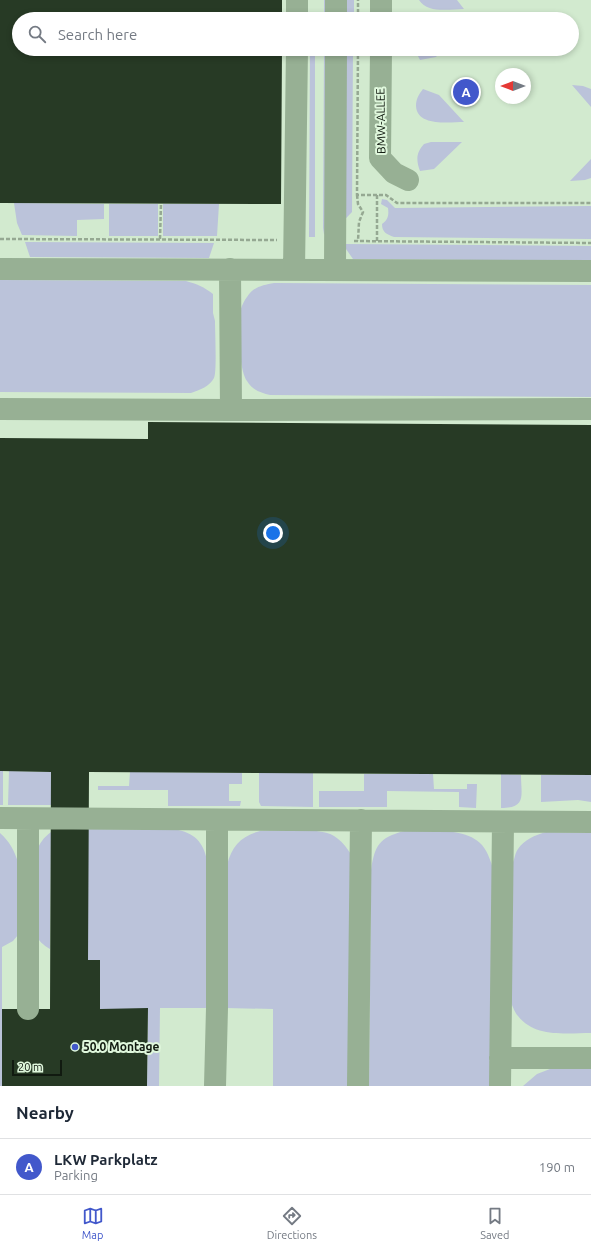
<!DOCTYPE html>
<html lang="en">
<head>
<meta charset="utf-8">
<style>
	body { margin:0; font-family:Ubuntu,sans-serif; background:#f6f6f7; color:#1f2937 }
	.compass { position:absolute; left:495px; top:68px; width:36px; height:36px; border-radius:50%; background:#fff; box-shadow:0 2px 6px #0003; rotate:270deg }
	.scale { position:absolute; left:12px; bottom:10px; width:50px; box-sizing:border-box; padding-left:4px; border:2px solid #111a10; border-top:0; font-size:11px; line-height:14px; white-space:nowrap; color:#111a10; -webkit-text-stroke:3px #dff7dc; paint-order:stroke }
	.you { position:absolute; left:273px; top:533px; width:14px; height:14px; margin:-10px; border:3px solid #fff; border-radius:50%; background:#1a73e8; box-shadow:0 0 0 6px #1a73e833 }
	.badge { display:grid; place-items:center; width:26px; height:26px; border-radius:50%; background:#4258cb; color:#fff; font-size:13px; font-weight:700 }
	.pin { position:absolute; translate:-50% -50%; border:2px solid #fff; box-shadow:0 1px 4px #0006 }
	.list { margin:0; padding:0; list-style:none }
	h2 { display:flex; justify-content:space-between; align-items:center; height:52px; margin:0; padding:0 16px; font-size:17px }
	h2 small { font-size:13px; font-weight:400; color:#747a83 }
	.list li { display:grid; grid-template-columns:26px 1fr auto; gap:12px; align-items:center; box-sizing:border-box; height:56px; padding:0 16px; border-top:1px solid #e0e1e3 }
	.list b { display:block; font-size:15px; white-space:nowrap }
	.list p { margin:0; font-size:13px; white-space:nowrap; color:#747a83 }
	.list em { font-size:13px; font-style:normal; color:#747a83 }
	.icon { flex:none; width:22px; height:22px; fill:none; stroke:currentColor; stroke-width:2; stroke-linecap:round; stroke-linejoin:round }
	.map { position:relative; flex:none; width:591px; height:1086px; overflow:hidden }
	.search { position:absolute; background:#fff; box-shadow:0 2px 6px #0003; left:12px; right:12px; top:12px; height:44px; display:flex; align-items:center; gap:10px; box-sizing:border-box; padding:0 14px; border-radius:22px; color:#747a83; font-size:15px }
	.sheet { height:108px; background:#fff }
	nav { display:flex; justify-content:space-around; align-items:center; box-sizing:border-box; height:56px; border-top:1px solid #e0e1e3; background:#fff; font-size:11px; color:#747a83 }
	nav a { display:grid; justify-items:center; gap:2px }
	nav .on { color:#4258cb }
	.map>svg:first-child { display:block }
</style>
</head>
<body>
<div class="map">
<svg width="591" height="1086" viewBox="0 0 591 1086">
	<rect width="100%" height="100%" fill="#d2eacf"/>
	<path fill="#bbc3da" d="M 324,0 L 354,0 L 354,19 L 324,19 Z
		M 419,0 L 457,0 L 464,9 C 450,9 428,14 419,0 Z
		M 310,49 L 315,49 L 315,237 L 309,237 Z
		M 324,49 L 353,49 L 352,212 L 328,237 L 324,234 L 323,228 Z
		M 416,49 L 443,49 L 436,57 L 420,60 L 417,54 Z
		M 572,85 L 583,86 L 591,89 L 591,107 Z
		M 423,89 L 439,95 L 464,122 C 450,122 417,127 416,106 C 416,99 419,94 423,89 Z
		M 431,142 L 462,142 L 434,169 L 420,171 C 416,160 416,153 424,144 Z
		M 591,159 L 591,178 L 585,180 L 570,181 Z
		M 382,199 L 387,200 L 395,208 L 591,206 L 591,239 L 394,237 C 386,234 382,232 382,224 C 388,220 389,215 388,208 L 381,204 Z
		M 14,203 L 104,204 L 104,219 L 77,220 L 77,236 L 22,235 L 17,223 Z
		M 109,204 L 158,204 L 158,236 L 109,236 Z
		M 163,204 L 219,204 L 217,236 L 163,236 Z
		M 25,242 L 214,243 L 209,258 L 30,257 Z
		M 346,244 L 591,246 L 591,261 L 353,259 L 346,249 Z
		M 0,280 L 186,281 C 197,284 204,287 213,294 L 213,313 L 215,321 C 215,330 217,372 214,378 C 210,386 200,390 191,393 L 0,392 Z
		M 274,283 L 591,285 L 591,397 L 270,395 C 261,393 252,390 247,381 C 239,369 238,331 239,317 C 240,310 243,302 247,297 C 253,287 263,285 274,283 Z
		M 0,771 L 3,771 L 3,805 L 0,805 Z
		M 9,771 L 51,772 L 51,805 L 8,805 Z
		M 130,772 L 242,773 L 242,784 L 229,784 L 229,801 L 241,801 L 240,806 L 168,806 L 168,790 L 98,790 L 98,786 L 129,786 Z
		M 259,773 L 313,773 L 313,807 L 261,806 L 259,802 Z
		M 364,774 L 433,774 L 434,789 L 467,789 L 467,784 L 477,784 L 476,808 L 459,807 L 459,792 L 387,791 L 387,807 L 319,807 L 319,791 L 364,791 Z
		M 501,774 L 521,775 C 521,795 527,808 501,808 Z
		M 541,775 L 591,775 L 591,802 L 578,800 L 541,802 Z
		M 88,829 L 178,830 C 197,834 204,844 208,864 L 207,1008 L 160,1008 L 159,1086 L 147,1086 L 148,1009 L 100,1009 L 100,961 L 88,960 Z
		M 260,831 C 279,831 320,827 334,836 C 342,841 346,847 351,854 L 351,1086 L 273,1086 L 273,1009 L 226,1008 L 227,865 C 232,846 241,836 260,831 Z
		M 404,831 C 426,831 466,827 482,845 C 489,853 491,864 495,873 L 491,1086 L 369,1086 L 371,870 C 375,845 379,838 404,831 Z
		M 51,832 L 50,949 C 43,945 39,941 35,934 L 36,852 C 40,843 43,838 51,832 Z
		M 546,832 L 591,833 L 591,1033 C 567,1033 535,1038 518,1016 C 515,1013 513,1007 511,1003 L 513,862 C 515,858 515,853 518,849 C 524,840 535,835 546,832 Z
		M 0,833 C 10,842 14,850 18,862 L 18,935 L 13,941 L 2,947 L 2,1086 L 0,1086 Z
		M 550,1069 L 591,1069 L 591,1086 L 523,1086 L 537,1074 Z"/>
	<path fill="#273a25" d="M 0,0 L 282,0 L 282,19 L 19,19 L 19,49 L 282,49 L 281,204 L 0,203 Z
		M 148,422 L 591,425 L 591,775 L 89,772 L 88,960 L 100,960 L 100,1009 L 148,1008 L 147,1086 L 2,1086 L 2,1009 L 50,1009 L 51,772 L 0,771 L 0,438 L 148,439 Z"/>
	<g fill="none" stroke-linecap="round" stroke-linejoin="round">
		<path stroke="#95a892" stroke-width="2.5" stroke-dasharray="4 2" stroke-linecap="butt" d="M 358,19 L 358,0
			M 358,49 L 357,195 L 386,195 L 397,203 L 591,203
			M 357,195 L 358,204 L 363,212 L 359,222 L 358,241
			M 377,195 L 377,241
			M 0,239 L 277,240
			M 160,239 L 161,204
			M 354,241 L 591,243"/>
		<path stroke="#97b094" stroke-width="22" d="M 297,19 L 297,0
			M 336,19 L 336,0
			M 381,19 L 381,0
			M 381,49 L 380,158 L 394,173 L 408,180
			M 0,269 L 591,271
			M 230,269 L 231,410
			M 294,270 L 297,49
			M 335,270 L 336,49
			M 0,409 L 231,410 L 591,409
			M 0,818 L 591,822
			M 28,819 L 28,1009
			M 500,1058 L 591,1058
			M 215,1086 L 217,1008 L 217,820
			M 358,1086 L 361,820
			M 500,1086 L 503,822"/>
	</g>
	<circle fill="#4258cb" stroke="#dff7dc" stroke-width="1.5" cx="75" cy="1047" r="4"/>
	<g text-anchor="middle" stroke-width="4" stroke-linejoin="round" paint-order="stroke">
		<g font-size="12" fill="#111a10" stroke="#dff7dc">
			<text transform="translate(381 121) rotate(-91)" y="4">BMW-ALLEE</text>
		</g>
		<g font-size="12" font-weight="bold" fill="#111a10" stroke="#dff7dc" text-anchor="start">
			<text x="83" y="1051">50.0 Montage</text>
		</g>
	</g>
</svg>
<svg class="compass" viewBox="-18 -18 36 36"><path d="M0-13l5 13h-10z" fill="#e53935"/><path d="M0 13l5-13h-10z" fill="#747a83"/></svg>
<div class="scale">20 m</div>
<div class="you"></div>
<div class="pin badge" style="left:466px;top:92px">A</div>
<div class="search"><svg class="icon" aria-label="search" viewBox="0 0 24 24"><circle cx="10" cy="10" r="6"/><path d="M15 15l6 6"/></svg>Search here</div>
</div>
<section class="sheet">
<h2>Nearby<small></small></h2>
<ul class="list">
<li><span class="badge">A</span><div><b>LKW Parkplatz</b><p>Parking</p></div><em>190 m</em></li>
</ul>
</section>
<nav>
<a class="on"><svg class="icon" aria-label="map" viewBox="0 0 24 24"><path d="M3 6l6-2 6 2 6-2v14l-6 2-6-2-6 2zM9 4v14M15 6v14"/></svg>Map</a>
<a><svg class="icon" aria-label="directions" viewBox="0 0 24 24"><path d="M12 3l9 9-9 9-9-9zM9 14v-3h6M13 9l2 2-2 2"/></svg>Directions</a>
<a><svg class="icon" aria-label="saved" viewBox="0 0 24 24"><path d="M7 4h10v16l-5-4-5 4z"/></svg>Saved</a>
</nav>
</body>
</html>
